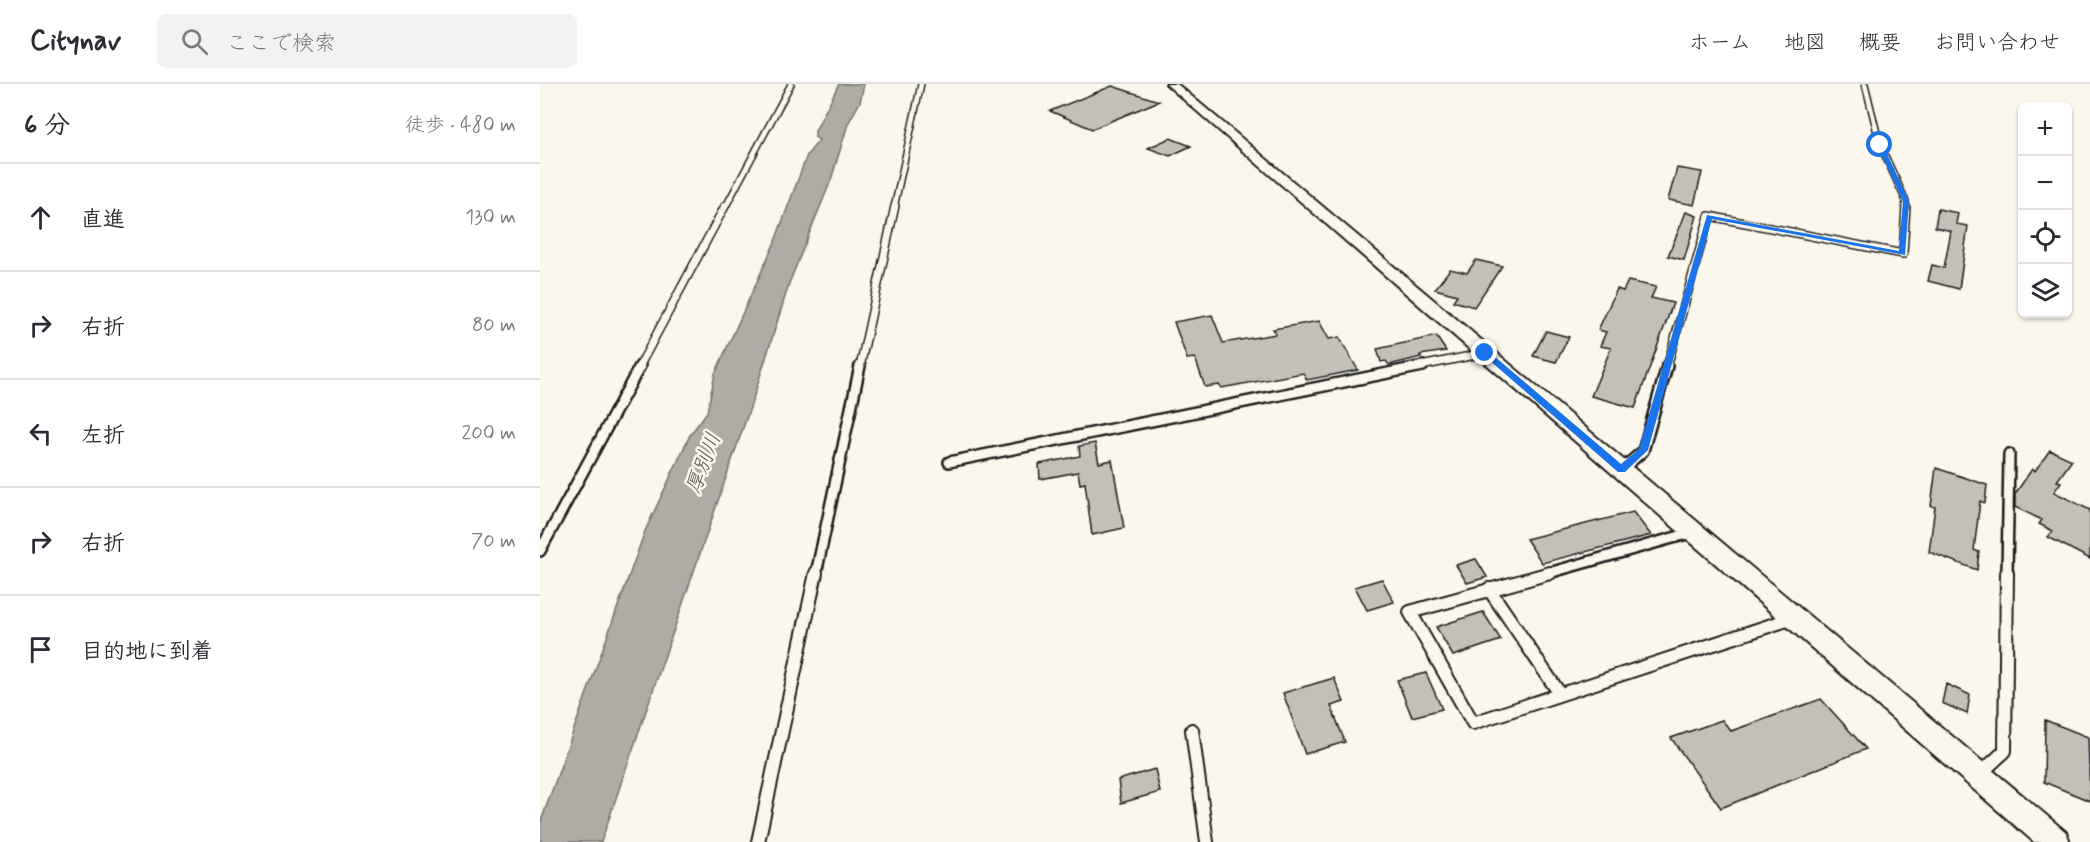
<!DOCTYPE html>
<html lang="ja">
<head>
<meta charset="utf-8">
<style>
	body { margin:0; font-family:Mynerve,"Klee One",sans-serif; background:#f2f2f3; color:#2b2b33 }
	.controls { position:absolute; right:18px; top:18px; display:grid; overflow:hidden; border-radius:9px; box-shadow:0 2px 4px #0004 }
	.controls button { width:54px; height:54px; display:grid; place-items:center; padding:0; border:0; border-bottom:2px solid #e1e1e2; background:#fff; color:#2b2b33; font:30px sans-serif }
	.stop { position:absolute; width:18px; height:18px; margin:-14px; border:4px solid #1a73e8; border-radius:50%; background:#fff }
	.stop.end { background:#1a73e8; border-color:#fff; box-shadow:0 2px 6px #0008 }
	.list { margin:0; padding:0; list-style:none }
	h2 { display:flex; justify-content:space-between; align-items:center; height:78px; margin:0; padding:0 24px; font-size:26px }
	h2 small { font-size:20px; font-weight:400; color:#7c7c81 }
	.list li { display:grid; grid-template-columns:39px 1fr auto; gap:18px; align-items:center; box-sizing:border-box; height:108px; padding:0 24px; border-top:2px solid #e1e1e2 }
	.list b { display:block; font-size:22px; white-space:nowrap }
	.list em { font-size:20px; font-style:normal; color:#7c7c81 }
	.icon { flex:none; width:33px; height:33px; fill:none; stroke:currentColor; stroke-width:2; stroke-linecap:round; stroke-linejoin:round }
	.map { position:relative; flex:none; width:1550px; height:758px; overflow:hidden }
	header { display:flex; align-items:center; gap:36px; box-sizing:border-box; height:84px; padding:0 30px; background:#fff; border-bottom:2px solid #e1e1e2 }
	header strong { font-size:28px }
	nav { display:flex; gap:33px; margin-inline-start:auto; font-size:21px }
	.search { width:420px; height:54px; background:#f2f2f3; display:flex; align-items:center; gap:15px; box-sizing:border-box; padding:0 21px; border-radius:9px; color:#7c7c81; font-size:22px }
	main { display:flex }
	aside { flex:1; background:#fff }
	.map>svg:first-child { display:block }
</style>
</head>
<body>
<header>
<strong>Citynav</strong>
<div class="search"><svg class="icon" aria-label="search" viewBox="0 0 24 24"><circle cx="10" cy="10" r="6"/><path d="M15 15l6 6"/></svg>ここで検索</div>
<nav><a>ホーム</a><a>地図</a><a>概要</a><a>お問い合わせ</a></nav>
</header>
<main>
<aside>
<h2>6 分<small>徒歩 · 480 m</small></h2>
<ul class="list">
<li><svg class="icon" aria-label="ahead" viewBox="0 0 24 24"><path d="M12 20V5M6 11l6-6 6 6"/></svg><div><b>直進</b></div><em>130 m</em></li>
<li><svg class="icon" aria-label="right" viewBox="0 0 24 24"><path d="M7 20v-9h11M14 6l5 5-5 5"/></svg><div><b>右折</b></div><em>80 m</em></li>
<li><svg class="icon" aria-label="left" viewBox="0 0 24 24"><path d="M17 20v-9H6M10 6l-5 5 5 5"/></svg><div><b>左折</b></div><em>200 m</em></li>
<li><svg class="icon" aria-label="right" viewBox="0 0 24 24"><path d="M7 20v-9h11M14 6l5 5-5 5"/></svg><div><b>右折</b></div><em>70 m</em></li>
<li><svg class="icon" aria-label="arrive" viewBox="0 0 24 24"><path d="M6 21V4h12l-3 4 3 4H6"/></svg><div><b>目的地に到着</b></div></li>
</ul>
</aside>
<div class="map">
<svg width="1550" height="758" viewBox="0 0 1550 758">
	<rect width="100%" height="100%" fill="#fbf7ec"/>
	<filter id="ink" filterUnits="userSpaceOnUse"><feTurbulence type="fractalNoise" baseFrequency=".0167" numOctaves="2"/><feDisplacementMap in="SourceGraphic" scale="12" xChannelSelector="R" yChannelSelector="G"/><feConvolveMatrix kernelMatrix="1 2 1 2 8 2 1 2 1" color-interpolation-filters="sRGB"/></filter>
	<g filter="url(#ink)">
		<path fill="#afaca5" stroke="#74726e" stroke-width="1.5" d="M 299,0 L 324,0 L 320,18 L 308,40 L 291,96 L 250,197 L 213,315 L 61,758 L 0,758 L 0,740 L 105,447 L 150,351 L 167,328 L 175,290 L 234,160 L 267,71 L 279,56 L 275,53 L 275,47 Z"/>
		<path fill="#c3c0b8" stroke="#1c1c1c" stroke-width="1.5" d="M 572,2 L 619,17 L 552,45 L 510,27 Z
			M 630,54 L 651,62 L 630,72 L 608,64 Z
			M 1137,84 L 1162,88 L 1154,121 L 1128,116 Z
			M 1398,125 L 1418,129 L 1416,140 L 1428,142 L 1419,205 L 1388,197 L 1392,181 L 1404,184 L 1411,147 L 1395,143 Z
			M 1146,128 L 1157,132 L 1144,176 L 1128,172 Z
			M 936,176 L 962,182 L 934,223 L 913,217 L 917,211 L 895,205 L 910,185 L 927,189 Z
			M 1088,197 L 1116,203 L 1111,214 L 1133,219 L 1095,324 L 1051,312 L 1071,264 L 1060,262 L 1066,248 L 1058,246 L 1077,205 L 1083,207 Z
			M 672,231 L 683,259 L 736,250 L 733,245 L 779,237 L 789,255 L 799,253 L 818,286 L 767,296 L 763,289 L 681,304 L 679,301 L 665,303 L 655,274 L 647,275 L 634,238 Z
			M 1006,247 L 1029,253 L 1016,278 L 993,272 Z
			M 896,252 L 906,267 L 880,271 L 881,273 L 849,281 L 846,277 L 841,278 L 837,265 Z
			M 555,359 L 559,379 L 572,376 L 584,444 L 552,451 L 545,399 L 540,400 L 538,388 L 500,395 L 499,380 L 540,372 L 539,362 Z
			M 1510,366 L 1532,376 L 1517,397 L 1521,398 L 1514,408 L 1550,426 L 1550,475 L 1508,453 L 1513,447 L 1499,440 L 1502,436 L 1475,423 L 1475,410 L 1492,385 L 1495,387 Z
			M 1396,384 L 1447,401 L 1445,419 L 1440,417 L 1434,466 L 1439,468 L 1437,486 L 1389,468 L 1395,423 L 1391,422 Z
			M 1093,428 L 1111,451 L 1002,479 L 986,455 Z
			M 936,475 L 947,493 L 927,499 L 916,481 Z
			M 842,495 L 854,518 L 827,526 L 815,503 Z
			M 943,528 L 961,556 L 913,572 L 896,543 Z
			M 886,589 L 902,625 L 872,633 L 857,596 Z
			M 794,594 L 804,618 L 791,622 L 805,658 L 765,670 L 743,609 Z
			M 1406,600 L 1430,611 L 1427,630 L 1402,619 Z
			M 1281,615 L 1326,665 L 1181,724 L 1131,654 L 1182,636 L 1191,647 Z
			M 1505,636 L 1548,653 L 1550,717 L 1504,698 Z
			M 615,685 L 620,708 L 581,719 L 578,696 Z"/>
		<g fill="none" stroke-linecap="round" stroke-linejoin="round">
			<g stroke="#1c1c1c" stroke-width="8">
				<path id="service-far3" d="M 1325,0 L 1340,61 L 1366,117 L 1366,124
					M 185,124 L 251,0
					M 354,124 L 381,0"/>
			</g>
			<g stroke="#1c1c1c" stroke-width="10">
				<path id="service-far2" d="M 99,283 L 185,122
					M 320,283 L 355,122
					M 876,283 L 945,269
					M 1127,283 L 1169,132 L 1363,170 L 1366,122"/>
			</g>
			<g stroke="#1c1c1c" stroke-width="14">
				<path id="service-far1" d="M 409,378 L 883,282
					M 1081,386 L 1103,367 L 1127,282
					M 0,467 L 100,282
					M 276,490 L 320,282
					M 1005,490 L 1154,448
					M 1467,490 L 1469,370"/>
			</g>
			<g stroke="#1c1c1c" stroke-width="16">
				<path id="service" d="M 1010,489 L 870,528 L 933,639 L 1253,534
					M 949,505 L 1020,610
					M 652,646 L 667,758
					M 1441,689 L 1465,667 L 1467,489
					M 218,758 L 276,489"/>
			</g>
			<g stroke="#1c1c1c" stroke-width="4">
				<path id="minor" d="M 626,0 L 637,0 L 1526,748 L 1530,758 L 1494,758 Z"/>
			</g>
			<use href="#service-far3" stroke="#fbf7ec" stroke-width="5"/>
			<use href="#service-far2" stroke="#fbf7ec" stroke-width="7"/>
			<use href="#service-far1" stroke="#fbf7ec" stroke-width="9"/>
			<use href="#service" stroke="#fbf7ec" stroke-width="12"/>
			<use href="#minor" fill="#fbf7ec" fill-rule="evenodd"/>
		</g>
	</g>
	<path fill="#1a73e8" d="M 1340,59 L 1343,61 L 1369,117 L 1365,171 L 1172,135 L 1108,366 L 1085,388 L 1078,388 L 941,269 L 948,267 L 1081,380 L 1099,365 L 1167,131 L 1359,167 L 1363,117 L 1337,61 Z"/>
	<g text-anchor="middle" stroke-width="5" stroke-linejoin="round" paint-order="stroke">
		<g font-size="21" font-style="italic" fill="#575653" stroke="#fbf7ec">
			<text transform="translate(163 379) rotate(-69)" y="7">厚別川</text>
		</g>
	</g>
</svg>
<div class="controls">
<button>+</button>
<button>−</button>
<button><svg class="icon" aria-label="locate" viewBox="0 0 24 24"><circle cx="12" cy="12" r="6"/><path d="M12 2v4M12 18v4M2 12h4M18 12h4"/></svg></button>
<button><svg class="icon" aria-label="layers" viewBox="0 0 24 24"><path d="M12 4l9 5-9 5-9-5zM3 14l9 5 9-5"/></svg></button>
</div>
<div class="stop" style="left:1340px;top:61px"></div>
<div class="stop end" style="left:945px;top:269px"></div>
</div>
</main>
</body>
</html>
